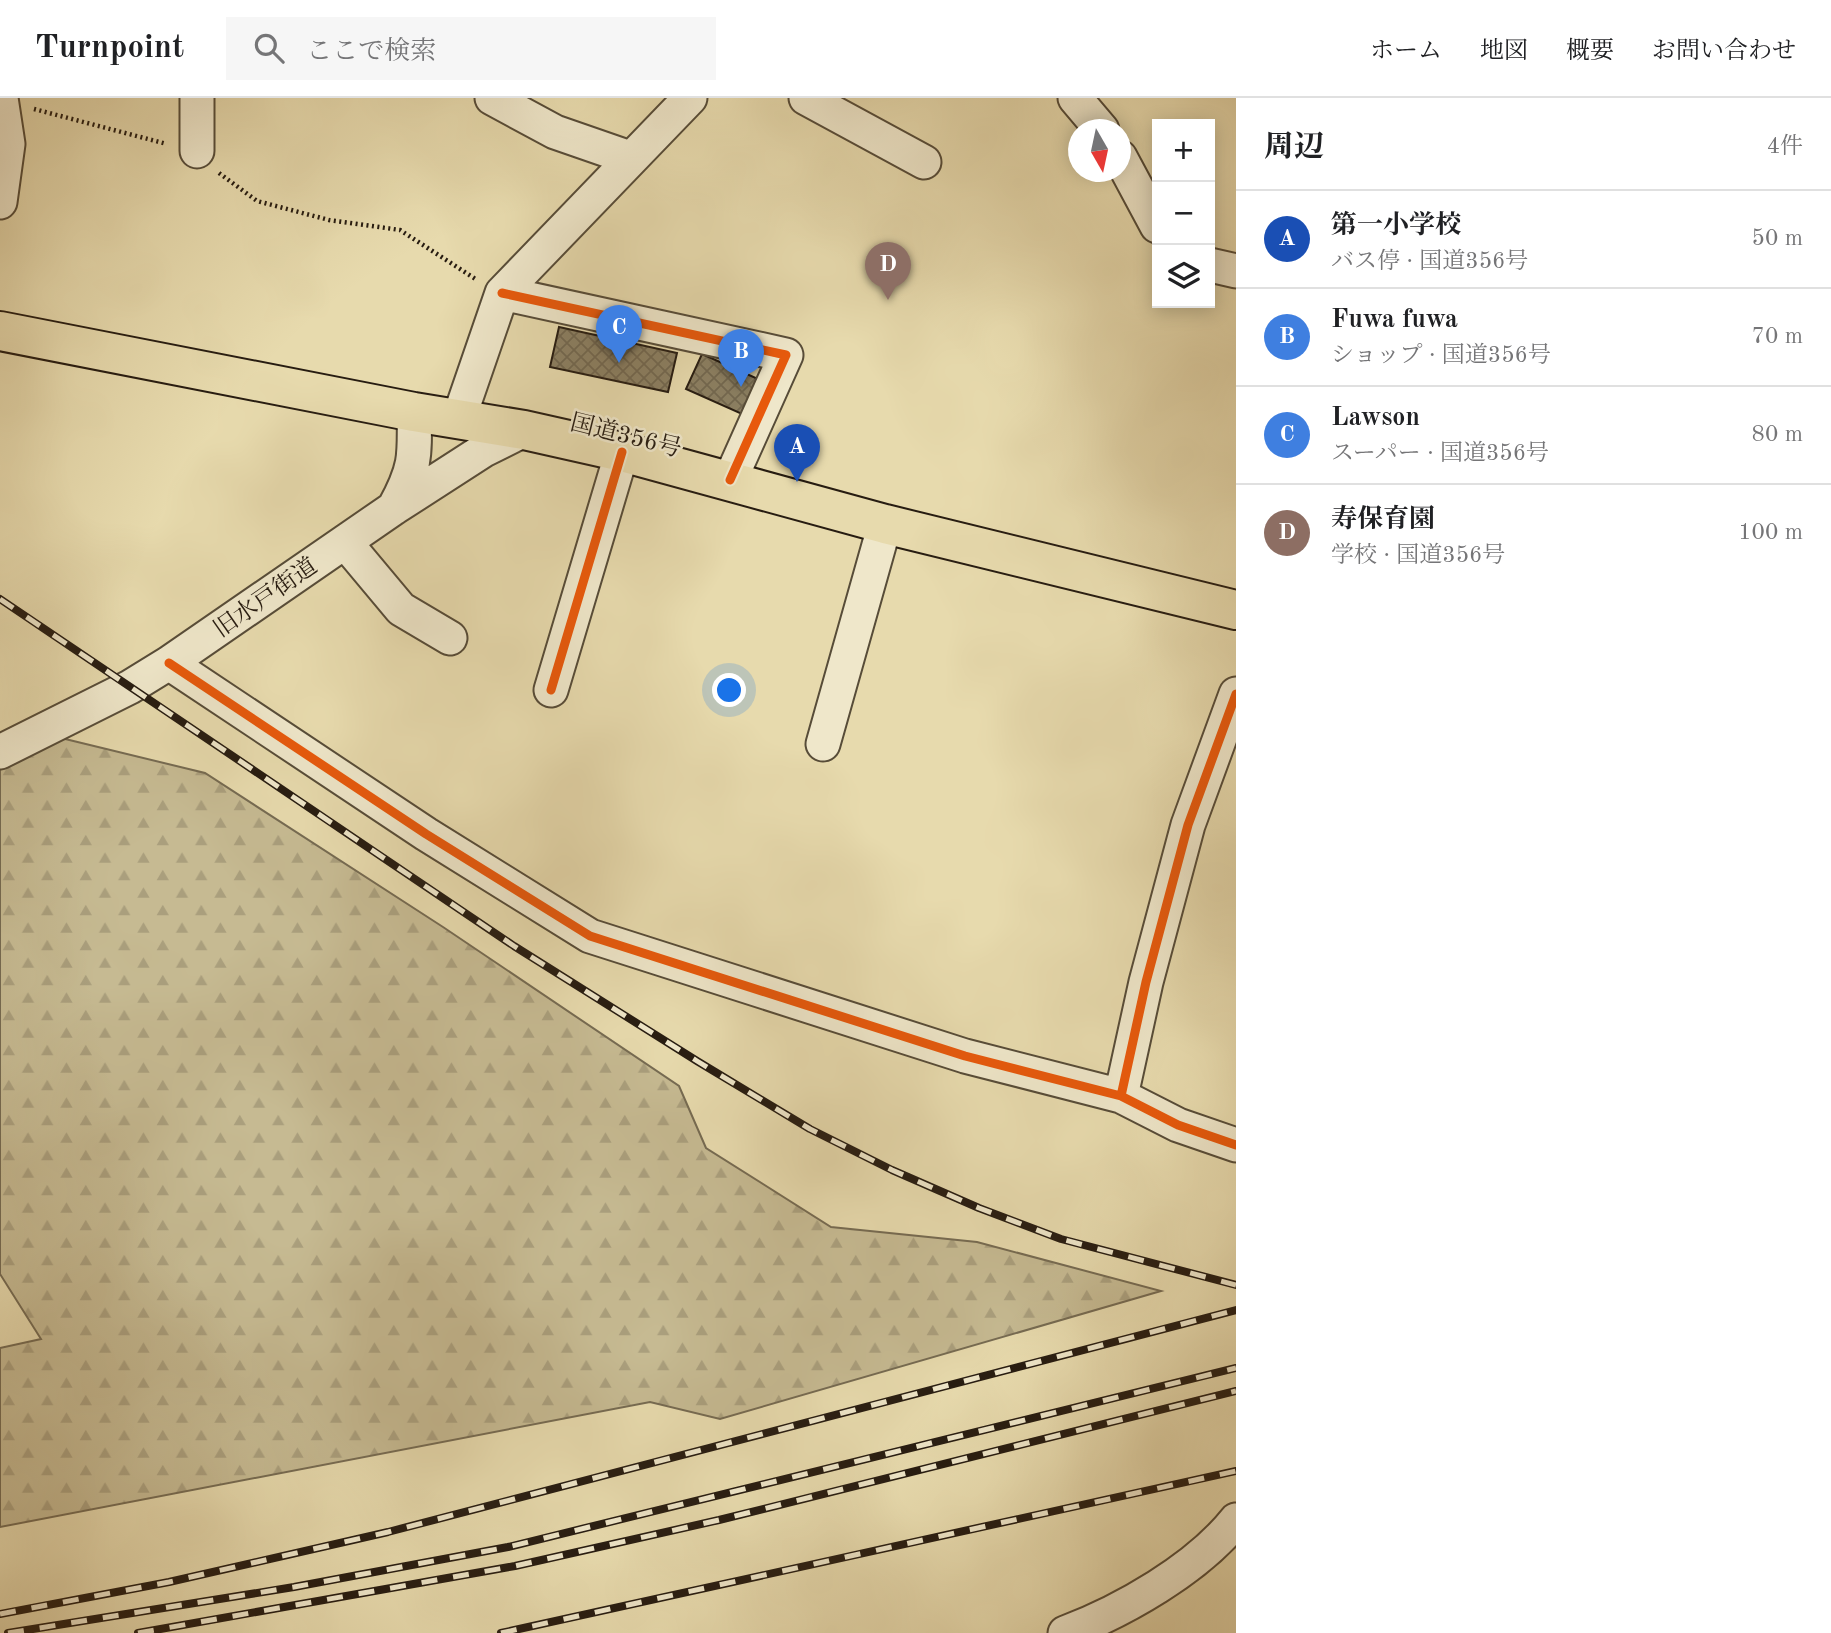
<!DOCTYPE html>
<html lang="ja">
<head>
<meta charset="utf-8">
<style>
	body { margin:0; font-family:"Old Standard TT","Noto Serif JP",serif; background:#f6f6f6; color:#202124 }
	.controls { position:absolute; right:21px; top:21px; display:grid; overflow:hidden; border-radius:0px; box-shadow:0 4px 18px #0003 }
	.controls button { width:63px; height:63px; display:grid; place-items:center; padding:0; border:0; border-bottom:2px solid #e0e0e0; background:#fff; color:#202124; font:35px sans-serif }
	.compass { position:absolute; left:1068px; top:21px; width:63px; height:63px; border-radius:50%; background:#fff; box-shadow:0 4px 18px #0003; rotate:171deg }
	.you { position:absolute; left:730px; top:593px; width:24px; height:24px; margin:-18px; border:5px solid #fff; border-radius:50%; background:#1a73e8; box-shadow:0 0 0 10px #1a73e833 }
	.badge { display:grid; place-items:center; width:46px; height:46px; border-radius:50%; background:#111827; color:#fff; font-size:23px; font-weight:700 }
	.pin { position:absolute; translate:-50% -58px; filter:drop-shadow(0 2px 4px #0008) }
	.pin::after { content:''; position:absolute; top:37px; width:24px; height:21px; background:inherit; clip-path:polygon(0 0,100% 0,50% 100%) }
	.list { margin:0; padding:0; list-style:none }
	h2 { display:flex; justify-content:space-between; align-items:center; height:91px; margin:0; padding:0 28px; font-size:30px }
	h2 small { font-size:23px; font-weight:400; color:#757577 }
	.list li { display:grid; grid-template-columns:46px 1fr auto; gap:21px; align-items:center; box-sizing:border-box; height:98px; padding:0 28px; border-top:2px solid #e0e0e0 }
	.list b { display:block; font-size:26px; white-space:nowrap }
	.list p { margin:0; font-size:23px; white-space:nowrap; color:#757577 }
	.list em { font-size:23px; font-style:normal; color:#757577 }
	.icon { flex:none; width:38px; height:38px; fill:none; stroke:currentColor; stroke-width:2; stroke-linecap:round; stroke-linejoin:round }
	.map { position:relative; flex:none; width:1236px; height:1535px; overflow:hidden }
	header { display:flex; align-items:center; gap:42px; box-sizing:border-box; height:98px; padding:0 35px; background:#fff; border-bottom:2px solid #e0e0e0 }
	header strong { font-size:33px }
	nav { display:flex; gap:38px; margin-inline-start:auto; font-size:24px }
	.search { width:490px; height:63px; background:#f6f6f6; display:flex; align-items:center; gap:18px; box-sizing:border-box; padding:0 24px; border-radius:0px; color:#757577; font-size:26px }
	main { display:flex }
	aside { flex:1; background:#fff }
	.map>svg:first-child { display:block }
</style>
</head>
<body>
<header>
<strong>Turnpoint</strong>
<div class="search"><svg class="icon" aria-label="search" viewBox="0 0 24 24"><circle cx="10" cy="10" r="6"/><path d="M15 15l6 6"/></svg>ここで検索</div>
<nav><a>ホーム</a><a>地図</a><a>概要</a><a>お問い合わせ</a></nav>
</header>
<main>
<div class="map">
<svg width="1236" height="1535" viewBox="0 0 1236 1535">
	<defs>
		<pattern id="forest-firs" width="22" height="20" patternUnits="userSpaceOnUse" patternTransform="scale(1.75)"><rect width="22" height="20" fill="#c6ba92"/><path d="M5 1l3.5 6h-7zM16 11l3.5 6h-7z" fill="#aa9f7d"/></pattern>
		<pattern id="building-cross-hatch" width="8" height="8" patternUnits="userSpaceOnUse" patternTransform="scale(1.75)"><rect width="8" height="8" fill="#8b7f62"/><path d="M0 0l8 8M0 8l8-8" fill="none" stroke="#72674f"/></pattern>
	</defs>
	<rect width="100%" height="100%" fill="#e7daad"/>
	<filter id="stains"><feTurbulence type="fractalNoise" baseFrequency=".00286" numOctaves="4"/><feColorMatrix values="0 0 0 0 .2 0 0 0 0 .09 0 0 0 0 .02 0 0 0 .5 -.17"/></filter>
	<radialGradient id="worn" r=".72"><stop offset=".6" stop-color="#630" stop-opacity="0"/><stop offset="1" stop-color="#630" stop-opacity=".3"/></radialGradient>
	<path fill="url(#forest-firs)" stroke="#766b52" stroke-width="2" d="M 57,639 L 205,675 L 443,829 L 679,988 L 706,1050 L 831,1129 L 977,1144 L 1161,1193 L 720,1321 L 650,1304 L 0,1429 L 0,1250 L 41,1241 L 0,1176 L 0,671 Z"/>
	<path fill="url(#building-cross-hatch)" stroke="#271c11" stroke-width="2" d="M 559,229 L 677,255 L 668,294 L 550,269 Z
		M 702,256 L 758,281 L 742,316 L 686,291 Z"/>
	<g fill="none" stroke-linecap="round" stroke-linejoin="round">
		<g stroke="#574c38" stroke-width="37">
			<path id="minor" d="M 197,0 L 197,53
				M 492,0 L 555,34 L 630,60
				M 806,0 L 924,64
				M 1075,0 L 1102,32
				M 1120,59 L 1157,128
				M 0,104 L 8,46 L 1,0
				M 1210,167 L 1236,173
				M 502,195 L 786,257 L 730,382
				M 459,320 L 502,195 L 690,0
				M 394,410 C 416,370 415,358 414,314
				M 345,444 L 401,511 L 450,540
				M 169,565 L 426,736 L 590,838 L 965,958 L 1121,998 L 1178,1027 L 1236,1047
				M 551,592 L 622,354
				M 823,646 L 885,426
				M 0,654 L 130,589 L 169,565 L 394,410 L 484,352 L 524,332
				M 1121,998 L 1146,884 L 1188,727 L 1236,596
				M 1065,1535 C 1123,1513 1197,1471 1236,1422"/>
		</g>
		<g stroke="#271c11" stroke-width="42">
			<path id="highway" d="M 0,233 L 414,314 L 524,332 L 622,354 L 885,426 L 1236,512"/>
		</g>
		<path stroke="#271c11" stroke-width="4.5" stroke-dasharray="2 3.5" stroke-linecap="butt" d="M 34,11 L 167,46
			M 219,75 L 257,103 L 329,122 L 400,132 L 477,182"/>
		<use href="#minor" stroke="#efe7ca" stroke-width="33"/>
		<use href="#highway" stroke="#e7daad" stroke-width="38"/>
		<g stroke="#271c11" stroke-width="8">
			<path id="rail" d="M 0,501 L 514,848 L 697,963 L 810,1031 L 892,1072 L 979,1110 L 1061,1141 L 1236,1187
				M 0,1516 L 169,1484 L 388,1434 L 1236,1212
				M 8,1535 L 294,1489 L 508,1449 L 1236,1270
				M 138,1535 L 515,1468 L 719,1422 L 1236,1293
				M 501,1535 L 1236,1373"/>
		</g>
		<use href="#rail" stroke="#efe7ca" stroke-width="5" stroke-dasharray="16" stroke-linecap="butt"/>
		<g stroke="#efe7ca" stroke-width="13">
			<path id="cycleway" d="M 502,195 L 786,257 L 730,382
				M 169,565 L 426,736 L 590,838 L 965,958 L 1121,998 L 1178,1027 L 1236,1047
				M 551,592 L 622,354
				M 1121,998 L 1146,884 L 1188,727 L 1236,596"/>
		</g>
		<use href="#cycleway" stroke="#e8590c" stroke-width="9"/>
	</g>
	<g text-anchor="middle" stroke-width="5" stroke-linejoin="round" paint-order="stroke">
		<g font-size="24" fill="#271c11" stroke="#efe7ca">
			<text transform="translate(626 337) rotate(14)" y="8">国道356号</text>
			<text transform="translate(265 499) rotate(-35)" y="8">旧水戸街道</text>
		</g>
	</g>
	<rect width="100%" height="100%" filter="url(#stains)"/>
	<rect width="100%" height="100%" fill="url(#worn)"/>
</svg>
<div class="controls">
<button>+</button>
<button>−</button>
<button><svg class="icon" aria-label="layers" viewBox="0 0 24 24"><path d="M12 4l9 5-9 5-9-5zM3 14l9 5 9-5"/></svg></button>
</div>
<svg class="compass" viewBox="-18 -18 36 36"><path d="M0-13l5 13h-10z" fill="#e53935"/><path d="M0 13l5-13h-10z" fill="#757577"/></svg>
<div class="you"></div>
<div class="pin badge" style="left:797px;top:384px;background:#1a4fb4">A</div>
<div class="pin badge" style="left:741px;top:289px;background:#3f7fe0">B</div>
<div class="pin badge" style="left:619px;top:265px;background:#3f7fe0">C</div>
<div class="pin badge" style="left:888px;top:202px;background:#8d6e63">D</div>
</div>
<aside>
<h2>周辺<small>4件</small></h2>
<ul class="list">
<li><span class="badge" style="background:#1a4fb4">A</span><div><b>第一小学校</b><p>バス停 · 国道356号</p></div><em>50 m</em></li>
<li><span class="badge" style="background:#3f7fe0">B</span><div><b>Fuwa fuwa</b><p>ショップ · 国道356号</p></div><em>70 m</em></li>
<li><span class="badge" style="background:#3f7fe0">C</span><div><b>Lawson</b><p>スーパー · 国道356号</p></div><em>80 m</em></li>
<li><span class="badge" style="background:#8d6e63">D</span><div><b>寿保育園</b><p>学校 · 国道356号</p></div><em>100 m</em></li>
</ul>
</aside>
</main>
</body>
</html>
